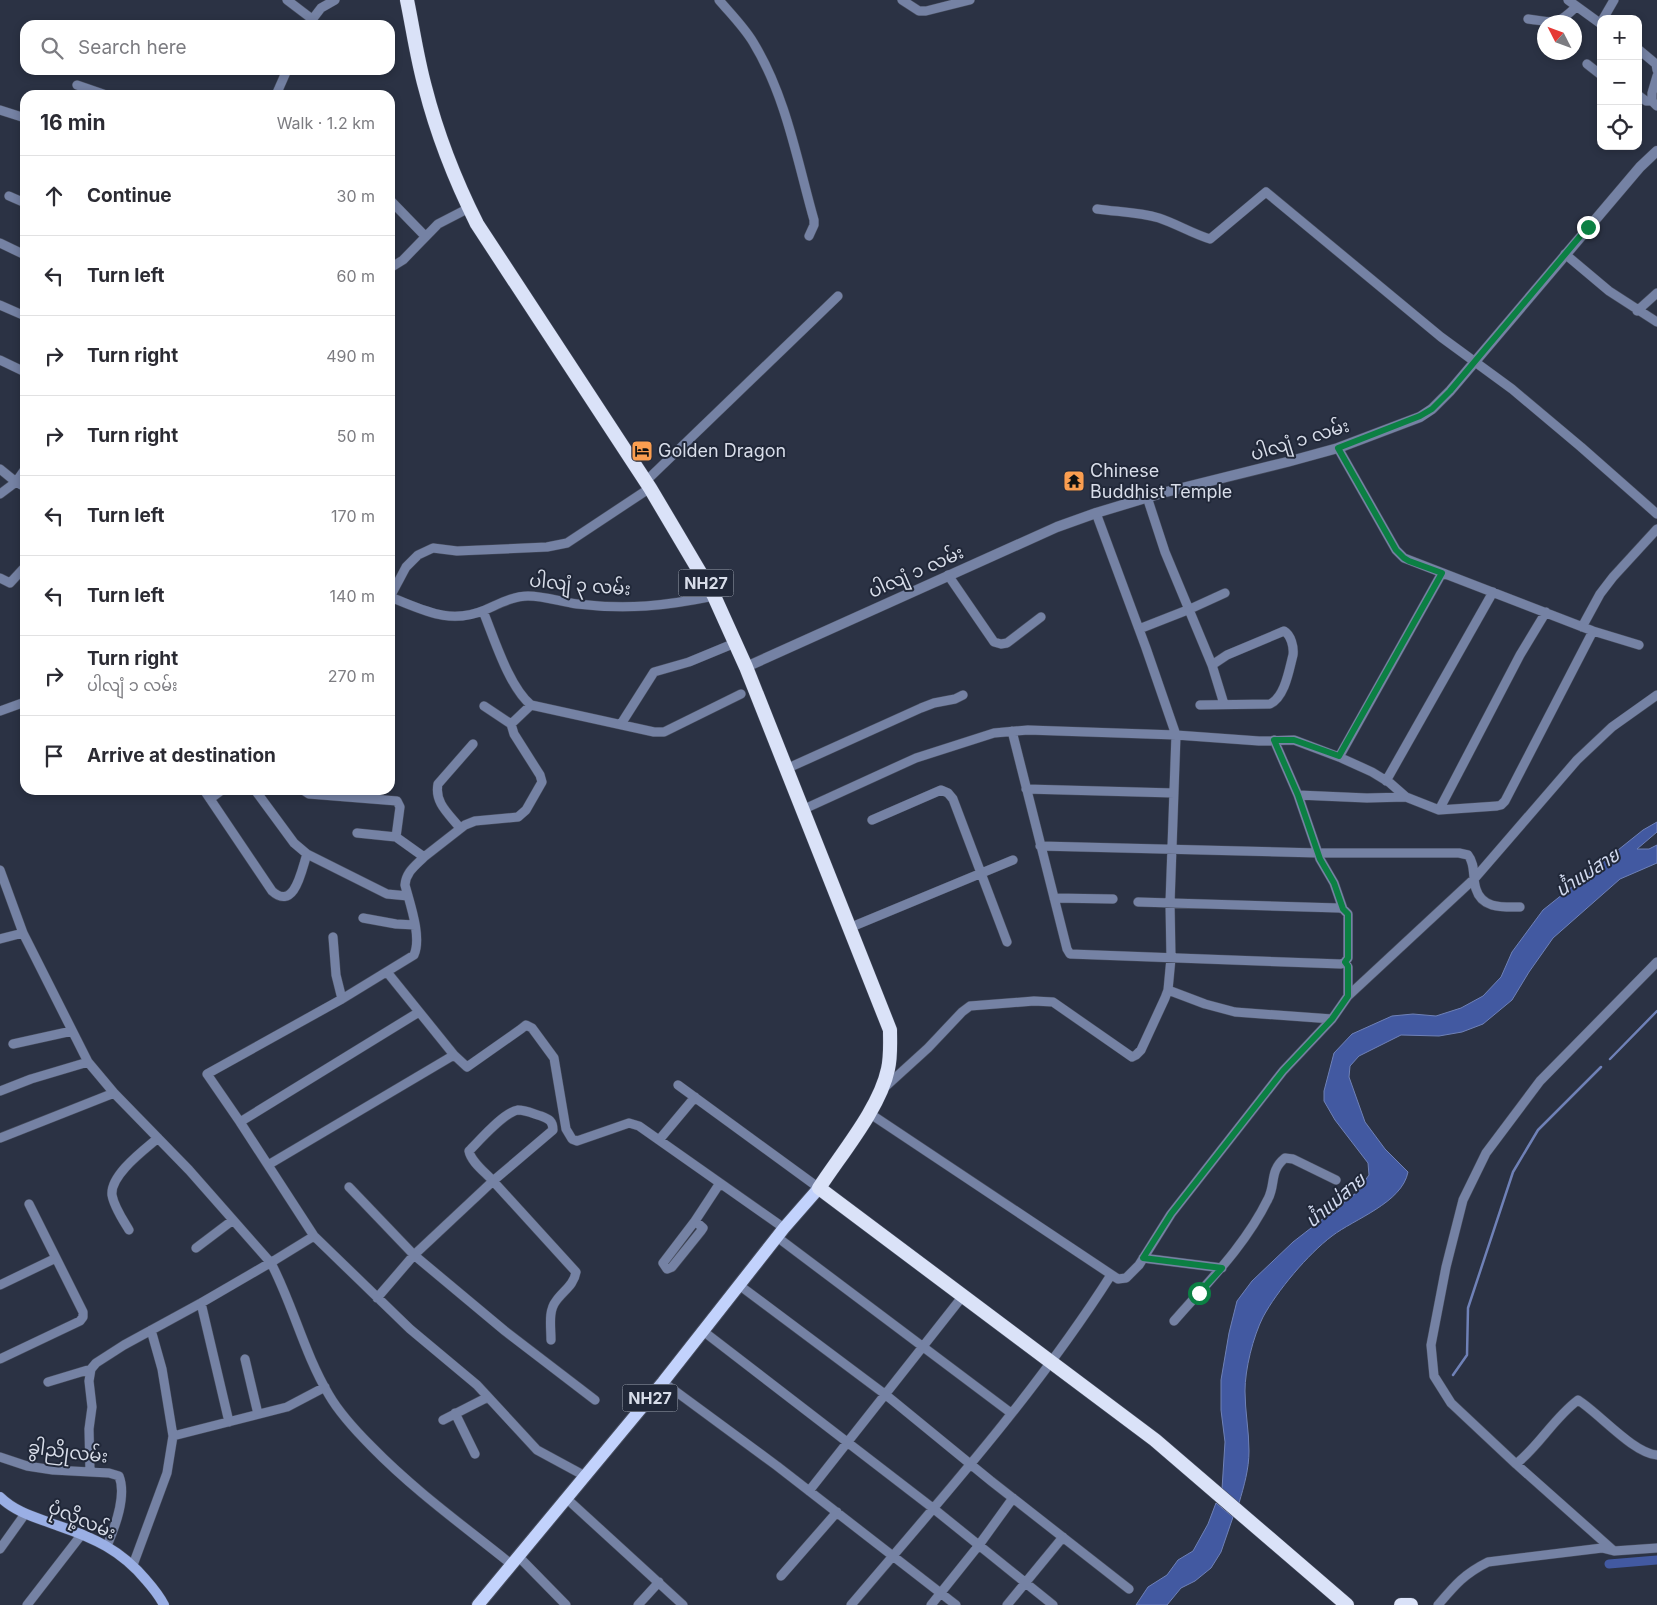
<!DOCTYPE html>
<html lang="en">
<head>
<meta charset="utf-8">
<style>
	body { margin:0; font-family:Inter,"Noto Sans Myanmar","Noto Sans Thai",sans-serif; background:#f7f7f7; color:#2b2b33 }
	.controls { position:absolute; right:15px; top:15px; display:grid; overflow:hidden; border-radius:10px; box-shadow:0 2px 8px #0003 }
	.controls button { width:45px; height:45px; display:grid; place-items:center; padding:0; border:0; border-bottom:1px solid #e1e1e2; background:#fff; color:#2b2b33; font:25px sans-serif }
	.compass { position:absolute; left:1537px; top:15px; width:45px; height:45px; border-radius:50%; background:#fff; box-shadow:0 2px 8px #0003; rotate:312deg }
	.stop { position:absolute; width:15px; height:15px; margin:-11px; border:4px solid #0b8043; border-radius:50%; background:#fff }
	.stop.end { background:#0b8043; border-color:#fff; box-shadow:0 1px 5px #0008 }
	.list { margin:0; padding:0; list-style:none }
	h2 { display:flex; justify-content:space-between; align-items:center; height:65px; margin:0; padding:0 20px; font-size:21px }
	h2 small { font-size:16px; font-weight:400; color:#7c7c81 }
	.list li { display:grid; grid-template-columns:32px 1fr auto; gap:15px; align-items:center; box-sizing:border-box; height:80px; padding:0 20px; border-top:1px solid #e1e1e2 }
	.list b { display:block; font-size:19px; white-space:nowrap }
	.list p { margin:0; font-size:16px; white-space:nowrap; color:#7c7c81 }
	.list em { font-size:16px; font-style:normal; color:#7c7c81 }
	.icon { flex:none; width:28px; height:28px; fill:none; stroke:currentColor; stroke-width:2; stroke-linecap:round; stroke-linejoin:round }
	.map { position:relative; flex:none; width:1657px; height:1605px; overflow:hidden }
	.search { position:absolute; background:#fff; box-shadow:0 2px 8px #0003; left:20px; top:20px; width:375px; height:55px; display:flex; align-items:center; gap:12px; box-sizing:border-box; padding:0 18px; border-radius:15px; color:#7c7c81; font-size:19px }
	.panel { position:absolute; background:#fff; box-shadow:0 2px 8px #0003; left:20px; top:90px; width:375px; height:705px; border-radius:15px }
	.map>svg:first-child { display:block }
</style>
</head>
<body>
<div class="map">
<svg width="1657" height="1605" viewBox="0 0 1657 1605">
	<rect width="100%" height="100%" fill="#2b3244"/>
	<path fill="#4259a1" stroke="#6f81b7" d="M 1657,822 L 1657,832 L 1637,849 L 1649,849 L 1657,845 L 1657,863 L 1620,879 L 1553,938 L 1529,972 L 1512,1000 L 1483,1024 L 1462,1032 L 1439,1036 L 1401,1035 L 1359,1056 L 1350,1066 L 1349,1077 L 1365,1122 L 1385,1149 L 1408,1172 C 1402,1203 1354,1219 1332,1236 C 1308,1254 1277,1291 1263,1317 C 1253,1337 1245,1369 1245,1391 C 1245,1411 1249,1431 1249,1451 C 1249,1469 1244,1486 1239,1503 L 1222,1489 L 1225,1442 L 1221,1410 L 1221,1380 L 1229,1333 L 1237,1301 L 1252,1281 L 1293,1242 L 1356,1193 L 1369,1175 L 1368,1163 L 1335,1120 L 1324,1101 L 1324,1091 L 1334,1053 L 1352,1034 L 1392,1016 L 1413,1014 L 1436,1016 L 1461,1008 L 1483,996 L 1501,977 L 1512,952 L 1543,910 L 1643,830 Z
		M 1216,1503 L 1233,1517 L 1221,1552 L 1211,1568 L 1195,1581 L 1181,1588 L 1167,1605 L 1136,1605 L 1148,1587 L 1167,1575 L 1178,1560 L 1193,1551 L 1208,1524 Z"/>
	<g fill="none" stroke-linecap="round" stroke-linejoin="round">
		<path stroke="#6f81b7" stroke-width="2.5" d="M 1610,1059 L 1657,1011
			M 1453,1375 L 1467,1355 L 1468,1308 L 1513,1172 L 1538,1130 L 1601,1067"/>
		<path stroke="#4259a1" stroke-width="9" d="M 1609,1564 L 1657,1560"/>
		<g stroke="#474d5e" stroke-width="10">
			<path id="minor" d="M 287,0 L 312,19
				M 719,0 C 730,13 744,27 753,42 C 786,96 797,160 814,220 L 814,225 L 809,236
				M 902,0 L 919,11 L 926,11 L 970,0
				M 1568,0 L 1601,24
				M 1528,19 C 1555,22 1555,27 1576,7
				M 1603,19 L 1614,0
				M 308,25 L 321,8 L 335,0
				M 1638,49 L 1656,64 L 1657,70
				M 1587,64 L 1601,75
				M 1657,76 L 1652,93 L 1652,101 L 1657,106
				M 77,85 L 106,95
				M 276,95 L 287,70
				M 1638,95 L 1646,101 L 1652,101
				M 0,110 L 25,118
				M 9,196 L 25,203
				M 390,200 L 425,236
				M 1097,209 C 1118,212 1139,212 1159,218 C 1177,224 1193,234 1210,239 L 1266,192 L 1441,337 L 1512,389 L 1581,447 L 1657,514
				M 0,243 L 25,255
				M 1565,254 L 1609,291 L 1657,322
				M 390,268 L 403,260 L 438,224 L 469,208
				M 0,305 L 25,316
				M 1637,311 L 1657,293
				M 0,360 L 25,372
				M 1338,448 L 1396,550 L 1404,558 L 1593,631 L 1639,645
				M 0,469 L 16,482 L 25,487
				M 646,481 L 838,296
				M 650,488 L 567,543 L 547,547 L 457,551 L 433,548 L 418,555 L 406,567 L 390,597 C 424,610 449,625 485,610 C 499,604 513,596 528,596 C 545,596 561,602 577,604 C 627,610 665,606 714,596
				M 0,494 L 16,482 L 25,469
				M 1147,497 L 1165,552 L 1212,665 L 1224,704
				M 948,575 L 994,642 L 1001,644 L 1007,643 L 1041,617
				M 0,578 L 10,583 L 23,569
				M 483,611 C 494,638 509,687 531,705 L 654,732 L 664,732 L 741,694
				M 1582,627 L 1600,594 L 1613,577 L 1657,529
				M 1139,629 L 1190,609 L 1225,593
				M 1200,705 L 1270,704 C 1285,697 1289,670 1293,655 C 1294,647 1291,635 1284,631 L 1227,655 L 1212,665
				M 0,711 L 25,702
				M 511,724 L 531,705
				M 621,724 L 654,672 L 689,662 L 735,643
				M 1012,731 L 1067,949 L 1070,954 L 1341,964 L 1345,962 L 1348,958 L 1348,914 L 1343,909 L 1339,908 L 1138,902
				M 1274,740 L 1298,795 L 1320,859 L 1334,883 L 1343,909
				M 1339,757 L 1442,573
				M 786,769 L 921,708 L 934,703 L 955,699 L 963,695
				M 1386,781 L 1493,592
				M 1026,789 L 1174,793
				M 204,790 L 272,891 C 295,912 302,868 307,854
				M 255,790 L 294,843 L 307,854 L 387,894 L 408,896
				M 303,790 L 309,794 L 397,801 L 400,807 L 396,837
				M 1298,795 L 1367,798 L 1406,797
				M 210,799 L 222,790
				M 802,810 L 916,758 L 994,733 L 1028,730 L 1176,735 L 1259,741 L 1294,740 L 1339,757 L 1372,772 L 1390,783 L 1406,797 L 1439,810 L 1497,806 L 1501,805 L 1505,801 L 1593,631
				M 1439,810 L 1520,655 L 1546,612
				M 872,820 L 941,790 L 948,793 L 953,799 L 1007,942
				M 460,828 C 450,815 434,803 438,784 L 473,744
				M 357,833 L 396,837 L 424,857 C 415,866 406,872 405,885 C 410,904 422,937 414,955 L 342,999 L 207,1074 L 240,1122 L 314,1236 L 410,1329 L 477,1385 L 537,1450 L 585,1476
				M 1040,846 L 1318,853 L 1459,853 L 1468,855 C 1476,865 1472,877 1476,889 C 1482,909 1503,907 1520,907
				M 424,857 L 465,825 L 475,821 L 518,817 L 526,810 L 542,782 L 540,775 L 514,734 L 511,724 L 484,706
				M 0,870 L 23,933
				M 1054,898 L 1113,899
				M 363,918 L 396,924 L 415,925
				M 849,928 L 1013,860
				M 333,937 L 336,975 L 342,999
				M 0,939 L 23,933 L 88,1062 L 114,1093 L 189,1170 L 271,1263 C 293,1305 304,1353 329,1395 C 340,1414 356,1431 372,1447 C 415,1491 464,1526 511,1564
				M 387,972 L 454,1055 L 467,1067 L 521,1029 L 526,1025 L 532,1028 L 554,1058 L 566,1129 L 572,1139 L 577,1141 L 629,1123 L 639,1126 L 784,1228
				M 1168,990 L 1205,1004 L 1235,1012 L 1332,1019
				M 1348,996 L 1475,878 L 1577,760 L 1612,727 L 1657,695
				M 13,1044 L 72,1031
				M 678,1085 L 819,1188
				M 884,1088 L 928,1048 L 962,1012 L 970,1006 L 1034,1001 L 1053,1002 L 1132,1057 L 1136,1055 L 1141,1050 L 1165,998 L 1168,990 L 1171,958 L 1170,903 L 1176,735 L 1146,648 L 1096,513
				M 0,1091 L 31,1079 L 88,1062
				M 869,1113 L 1118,1279 L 1126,1278 L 1139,1265 L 1171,1214 L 1283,1071 L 1332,1019 L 1348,996 L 1348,967 L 1345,962
				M 240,1122 L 419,1012
				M 0,1138 L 114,1093
				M 659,1140 L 695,1097
				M 268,1165 L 454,1055
				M 349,1187 L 414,1255 L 505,1331 L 595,1400
				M 695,1221 L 703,1228 L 701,1231 L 672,1267 L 667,1269 L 663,1263 L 695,1221 L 720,1183
				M 129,1230 C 123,1220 114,1207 112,1195 C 110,1175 144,1150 158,1138
				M 777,1237 L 1011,1413
				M 196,1248 L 233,1220
				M 1143,1258 L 1222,1268
				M 0,1285 L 56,1258
				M 739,1285 L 886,1395 L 991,1481 L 1129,1589
				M 377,1298 L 414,1255 L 493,1181 L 553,1130 C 553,1121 549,1119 541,1116 C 534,1114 526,1110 518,1110 C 504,1112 480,1140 469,1151 C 471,1162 485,1172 493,1181 L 576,1272 C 574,1285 563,1291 556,1301 C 548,1311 551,1327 551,1340
				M 201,1303 L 229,1422
				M 1174,1321 C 1208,1282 1245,1246 1268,1199 C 1276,1184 1269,1171 1285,1158 L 1293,1159 L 1336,1180
				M 703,1331 L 934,1509 L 1053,1605
				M 0,1359 L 80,1321 L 83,1317 L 83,1312 L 29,1204
				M 245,1359 L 258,1414
				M 48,1382 L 91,1369
				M 663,1382 L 777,1466 L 956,1605
				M 455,1413 L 475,1454
				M 443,1420 L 488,1397
				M 173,1436 L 287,1407 L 325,1387
				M 0,1457 L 27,1466 L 53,1470 L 109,1473 L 119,1476 C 127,1496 115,1527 107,1546
				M 1516,1464 C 1540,1445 1553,1419 1578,1400 C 1600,1414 1633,1453 1657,1455
				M 90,1472 L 89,1429 L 92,1407 L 89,1381 L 91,1369 L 96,1363 L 124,1345 L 201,1303 L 275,1260 L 314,1236
				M 809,1491 L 962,1297
				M 566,1498 L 683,1605
				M 0,1549 L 25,1514
				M 1614,1551 L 1516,1464 L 1451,1403 L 1434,1376 L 1431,1345 L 1446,1267 L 1463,1200 L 1486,1153 L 1540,1081 L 1657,962
				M 518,1556 L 566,1605
				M 133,1565 L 167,1473 L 173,1436 L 162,1369 L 151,1330
				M 781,1576 L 837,1512
				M 27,1605 L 82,1534
				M 638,1605 L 659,1582
				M 851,1605 C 942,1498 1036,1393 1111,1275
				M 931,1605 L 979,1545 L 1013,1498
				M 1007,1605 L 1063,1537
				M 1438,1605 C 1455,1585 1464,1574 1488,1562 L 1602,1548 L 1614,1551 L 1657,1548"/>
		</g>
		<g stroke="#474d5e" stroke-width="11">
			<path id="tertiary" d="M 746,667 L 1057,527 L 1096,513 L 1162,493 L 1287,462 L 1338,448 L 1420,417 L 1432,409 L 1450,391 L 1640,167 L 1657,151"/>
		</g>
		<g stroke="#474d5e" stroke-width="11">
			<path id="secondary" d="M 0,1497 C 16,1513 38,1518 59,1526 C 94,1538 121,1550 146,1580 C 153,1588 159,1595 164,1605"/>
		</g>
		<g stroke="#474d5e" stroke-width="14">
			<path id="primary" d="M 478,1605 L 663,1382 L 784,1228 L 819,1188"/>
		</g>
		<g stroke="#474d5e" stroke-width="15">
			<path id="trunk" d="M 407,0 C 413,29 417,58 425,87 C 437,134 455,180 477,224 L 650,488 L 714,596 L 746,667 L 890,1030 C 890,1043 891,1056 888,1069 C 880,1108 841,1154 819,1188 L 1155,1440 L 1347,1605
				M 1401,1605 L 1411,1605"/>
		</g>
		<use href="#minor" stroke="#7582a4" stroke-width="9"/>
		<use href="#tertiary" stroke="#7582a4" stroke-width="10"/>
		<use href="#secondary" stroke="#9aafe5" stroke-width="10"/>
		<use href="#primary" stroke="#c2d2fc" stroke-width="12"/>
		<use href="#trunk" stroke="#dae2f8" stroke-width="14"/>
	</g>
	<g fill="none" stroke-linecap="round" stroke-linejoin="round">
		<path stroke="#0b8043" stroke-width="6" d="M 1199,1293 L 1222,1268 L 1143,1258 L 1171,1214 L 1283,1071 L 1332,1019 L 1348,996 L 1348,966 L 1345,962 L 1348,958 L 1348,914 L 1343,909 L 1334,883 L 1320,859 L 1298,795 L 1274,740 L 1294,740 L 1339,756 L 1442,573 L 1409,561 L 1404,558 L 1396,550 L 1338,448 L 1420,416 L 1432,409 L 1450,391 L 1588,227"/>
	</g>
	<defs>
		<g id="hotel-square" transform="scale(1.125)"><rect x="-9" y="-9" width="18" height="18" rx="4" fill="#fb9e50" stroke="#212839"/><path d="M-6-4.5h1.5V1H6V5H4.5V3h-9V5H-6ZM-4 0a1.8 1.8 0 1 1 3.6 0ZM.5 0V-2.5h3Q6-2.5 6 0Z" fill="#111"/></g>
		<g id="temple-square" transform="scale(1.125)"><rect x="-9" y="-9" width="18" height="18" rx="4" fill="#fb9e50" stroke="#212839"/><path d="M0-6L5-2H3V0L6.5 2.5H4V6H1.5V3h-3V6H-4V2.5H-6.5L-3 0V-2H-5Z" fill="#111"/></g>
	</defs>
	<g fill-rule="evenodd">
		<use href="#hotel-square" x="642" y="451"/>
		<use href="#temple-square" x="1074" y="481"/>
	</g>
	<g text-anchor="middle" stroke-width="4" stroke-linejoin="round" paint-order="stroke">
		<g fill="#212839" stroke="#a1a7b4" stroke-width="1">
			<rect x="678.5" y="569.5" width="55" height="27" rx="4"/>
			<rect x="622.5" y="1384.5" width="55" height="27" rx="4"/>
		</g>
		<g font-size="16" font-weight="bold" fill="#d8dde9">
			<text x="706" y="589">NH27</text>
			<text x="650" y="1404">NH27</text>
		</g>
		<g font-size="18" fill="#d8dde9" stroke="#212839">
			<text transform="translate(1300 440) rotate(-17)" y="6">ပါလျံ ၁ လမ်း</text>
			<text transform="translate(916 572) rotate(-24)" y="6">ပါလျံ ၁ လမ်း</text>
			<text transform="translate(580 585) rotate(5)" y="6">ပါလျံ ၃ လမ်း</text>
			<text transform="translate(68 1452) rotate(7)" y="6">ခွါညိုလမ်း</text>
			<text transform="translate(82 1520) rotate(23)" y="6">ပုံလို့လမ်း</text>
		</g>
		<g font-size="18" fill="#d8dde9" stroke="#212839" text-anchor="start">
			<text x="658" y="457">Golden Dragon</text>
			<text x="1090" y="477">Chinese<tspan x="1090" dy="21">Buddhist Temple</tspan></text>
		</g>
		<g font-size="19" font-style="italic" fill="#d1d9ee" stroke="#212839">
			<text transform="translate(1587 872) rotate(-33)" y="7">น้ำแม่สาย</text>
			<text transform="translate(1335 1200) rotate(-40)" y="7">น้ำแม่สาย</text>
		</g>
	</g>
</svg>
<div class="controls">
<button>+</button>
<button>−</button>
<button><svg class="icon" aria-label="locate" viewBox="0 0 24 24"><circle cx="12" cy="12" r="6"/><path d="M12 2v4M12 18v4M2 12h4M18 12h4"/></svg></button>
</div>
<svg class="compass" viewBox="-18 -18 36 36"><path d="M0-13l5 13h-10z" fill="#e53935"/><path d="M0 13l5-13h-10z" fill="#7c7c81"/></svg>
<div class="stop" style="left:1199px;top:1293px"></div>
<div class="stop end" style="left:1588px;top:227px"></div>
<div class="search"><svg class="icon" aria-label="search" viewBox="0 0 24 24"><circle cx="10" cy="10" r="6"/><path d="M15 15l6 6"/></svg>Search here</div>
<section class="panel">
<h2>16 min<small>Walk · 1.2 km</small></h2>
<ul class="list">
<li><svg class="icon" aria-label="ahead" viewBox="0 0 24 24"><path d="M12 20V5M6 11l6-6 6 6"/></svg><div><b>Continue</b></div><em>30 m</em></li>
<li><svg class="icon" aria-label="left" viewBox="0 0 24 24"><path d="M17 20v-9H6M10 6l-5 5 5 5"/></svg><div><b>Turn left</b></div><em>60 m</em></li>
<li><svg class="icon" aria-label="right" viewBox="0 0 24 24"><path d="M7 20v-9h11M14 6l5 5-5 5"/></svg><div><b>Turn right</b></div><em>490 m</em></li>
<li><svg class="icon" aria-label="right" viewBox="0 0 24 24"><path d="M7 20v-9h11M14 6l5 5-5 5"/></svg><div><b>Turn right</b></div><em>50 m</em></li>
<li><svg class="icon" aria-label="left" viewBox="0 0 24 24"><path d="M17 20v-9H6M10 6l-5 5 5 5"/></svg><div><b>Turn left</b></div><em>170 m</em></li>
<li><svg class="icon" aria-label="left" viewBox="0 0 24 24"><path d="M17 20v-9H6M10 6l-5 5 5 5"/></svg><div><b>Turn left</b></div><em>140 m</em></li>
<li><svg class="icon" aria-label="right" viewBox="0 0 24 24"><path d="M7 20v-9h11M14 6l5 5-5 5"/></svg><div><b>Turn right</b><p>ပါလျံ ၁ လမ်း</p></div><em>270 m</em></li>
<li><svg class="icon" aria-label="arrive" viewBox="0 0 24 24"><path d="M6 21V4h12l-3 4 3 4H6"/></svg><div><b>Arrive at destination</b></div></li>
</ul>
</section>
</div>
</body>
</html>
